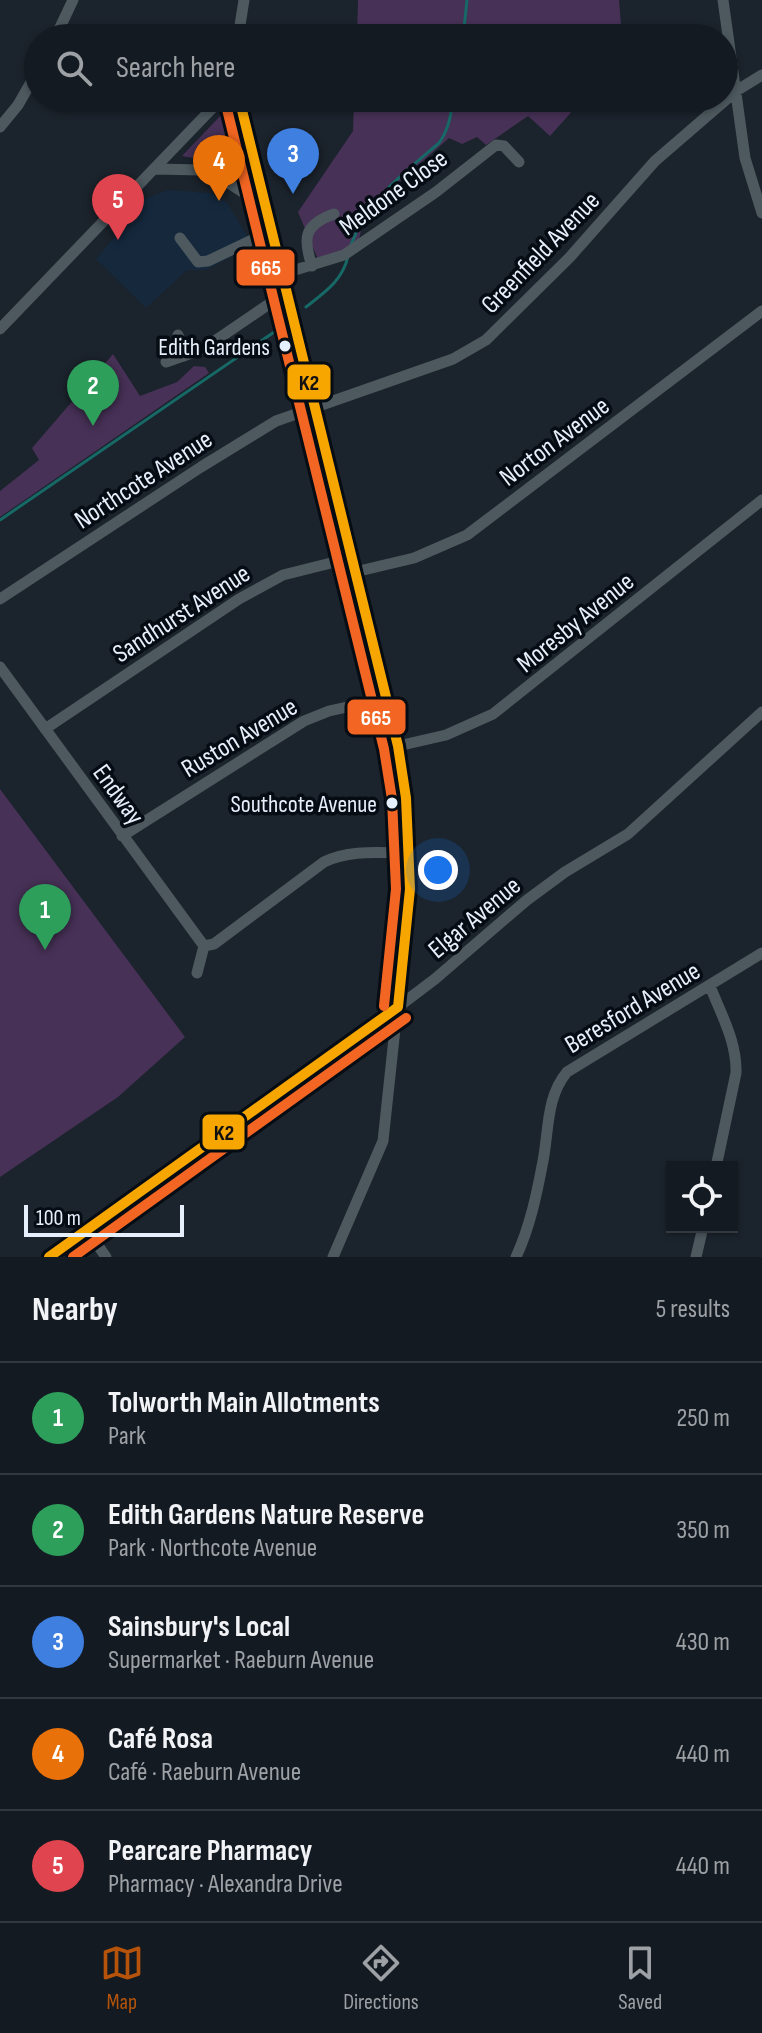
<!DOCTYPE html>
<html lang="en">
<head>
<meta charset="utf-8">
<style>
	body { margin:0; font-family:"Sofia Sans Condensed",sans-serif; background:#21272e; color:#f1f3f6 }
	.controls { position:absolute; right:24px; bottom:24px; display:grid; overflow:hidden; border-radius:0px; box-shadow:0 2px 6px #0004 }
	.controls button { width:72px; height:72px; display:grid; place-items:center; padding:0; border:0; border-bottom:2px solid #33383f; background:#141a21; color:#f1f3f6; font:40px sans-serif }
	.scale { position:absolute; left:24px; bottom:20px; width:160px; box-sizing:border-box; padding-left:8px; border:4px solid #e6f0fc; border-top:0; font-size:22px; line-height:28px; white-space:nowrap; color:#e6f0fc; -webkit-text-stroke:6px #060c13; paint-order:stroke }
	.you { position:absolute; left:438px; top:870px; width:28px; height:28px; margin:-20px; border:6px solid #fff; border-radius:50%; background:#1a73e8; box-shadow:0 0 0 12px #1a73e833 }
	.badge { display:grid; place-items:center; width:52px; height:52px; border-radius:50%; background:#b45309; color:#fff; font-size:26px; font-weight:700 }
	.pin { position:absolute; translate:-50% -66px; filter:drop-shadow(0 2px 4px #0008) }
	.pin::after { content:''; position:absolute; top:42px; width:28px; height:24px; background:inherit; clip-path:polygon(0 0,100% 0,50% 100%) }
	.list { margin:0; padding:0; list-style:none }
	h2 { display:flex; justify-content:space-between; align-items:center; height:104px; margin:0; padding:0 32px; font-size:34px }
	h2 small { font-size:26px; font-weight:400; color:#9da1a5 }
	.list li { display:grid; grid-template-columns:52px 1fr auto; gap:24px; align-items:center; box-sizing:border-box; height:112px; padding:0 32px; border-top:2px solid #33383f }
	.list b { display:block; font-size:30px; white-space:nowrap }
	.list p { margin:0; font-size:26px; white-space:nowrap; color:#9da1a5 }
	.list em { font-size:26px; font-style:normal; color:#9da1a5 }
	.icon { flex:none; width:44px; height:44px; fill:none; stroke:currentColor; stroke-width:2; stroke-linecap:round; stroke-linejoin:round }
	.map { position:relative; flex:none; width:762px; height:1257px; overflow:hidden }
	.search { position:absolute; background:#141a21; box-shadow:0 2px 6px #0004; left:24px; right:24px; top:24px; height:88px; display:flex; align-items:center; gap:20px; box-sizing:border-box; padding:0 28px; border-radius:44px; color:#9da1a5; font-size:30px }
	.sheet { height:664px; background:#141a21 }
	nav { display:flex; justify-content:space-around; align-items:center; box-sizing:border-box; height:112px; border-top:2px solid #33383f; background:#141a21; font-size:22px; color:#9da1a5 }
	nav a { display:grid; justify-items:center; gap:4px }
	nav .on { color:#b45309 }
	.map>svg:first-child { display:block }
</style>
</head>
<body>
<div class="map">
<svg width="762" height="1257" viewBox="0 0 762 1257">
	<rect width="100%" height="100%" fill="#1b232c"/>
	<path fill="#15283c" d="M 168,190 L 211,193 L 227,203 L 253,245 L 206,270 L 187,270 L 146,308 L 96,259 L 147,198 Z"/>
	<path fill="#473157" d="M 358,0 L 619,0 L 622,38 L 357,38 Z
		M 354,98 L 584,98 L 550,136 L 528,116 L 486,145 L 477,137 L 462,144 L 449,138 L 397,184 L 392,202 L 363,222 L 358,244 L 319,262 L 298,212 L 353,131 Z
		M 225,111 L 228,113 L 242,176 L 211,161 L 182,156 Z
		M 113,354 L 140,396 L 177,382 L 194,366 L 205,367 L 209,373 L 0,517 L 0,491 L 39,460 L 32,448 Z
		M 0,789 L 185,1037 L 118,1097 L 0,1177 Z"/>
	<g fill="none" stroke-linecap="round" stroke-linejoin="round">
		<path stroke="#166966" stroke-width="3" d="M 463,38 L 467,0
			M 351,245 C 367,200 404,173 439,143 C 449,129 451,115 453,98
			M 306,307 C 325,292 343,280 348,256
			M 0,520 L 280,328"/>
		<path stroke="#4d595e" stroke-width="11" d="M 723,0 L 745,158 L 762,213
			M 55,38 L 73,0
			M 238,38 L 244,0
			M 239,98 L 316,406 L 351,558 L 388,698 L 406,798 L 410,889 L 383,1141 L 333,1257
			M 0,127 L 18,105 L 38,70
			M 155,169 L 201,170 L 213,173 L 260,203 L 264,201
			M 180,238 L 198,262 L 208,261 L 271,231
			M 312,266 C 303,239 303,225 334,214
			M 282,274 L 344,255 L 436,192 L 496,145 L 504,146 L 519,162
			M 0,329 L 222,98
			M 178,335 L 184,356
			M 166,362 L 203,349 L 269,304 L 288,297
			M 355,572 L 414,558 L 467,535 L 762,311
			M 0,599 L 201,467 L 276,421 L 453,359 L 486,340 L 570,257 L 655,161 L 736,91 L 762,75
			M 0,667 L 204,946
			M 45,729 L 239,599 L 283,575 L 351,558
			M 398,746 L 446,735 L 493,714 L 762,500
			M 122,836 L 304,721 L 329,711 L 388,698
			M 204,946 L 214,944 L 324,862 C 350,849 381,853 410,853
			M 197,973 L 204,946
			M 710,986 C 721,1014 737,1042 736,1073 L 716,1167
			M 86,1228 L 106,1257
			M 49,1257 L 398,1007 L 435,979 L 527,900 L 565,872 L 628,834 L 762,712
			M 516,1257 C 530,1227 537,1193 543,1161 C 549,1130 546,1097 567,1072 L 762,953
			M 696,1257 L 703,1227"/>
		<g stroke="#060c13" stroke-width="16">
			<path id="bus-1" d="M 239,98 L 398,746 L 406,798 L 410,889 L 398,1007
				M 49,1257 L 398,1007"/>
		</g>
		<g stroke="#060c13" stroke-width="16">
			<path id="bus-2" d="M 225,101 L 384,749 L 392,799 L 396,889 L 384,1006
				M 73,1257 L 406,1018"/>
		</g>
		<use href="#bus-1" stroke="#f7a600" stroke-width="10"/>
		<use href="#bus-2" stroke="#f26522" stroke-width="10"/>
	</g>
	<g fill="#e6f0fc" stroke="#060c13" stroke-width="3">
		<circle cx="285" cy="346" r="7"/>
		<circle cx="392" cy="803" r="7"/>
	</g>
	<g text-anchor="middle" stroke-width="7" stroke-linejoin="round" paint-order="stroke">
		<g font-size="24" fill="#e6f0fc" stroke="#060c13" text-anchor="end">
			<text x="270" y="355">Edith Gardens</text>
			<text x="377" y="812">Southcote Avenue</text>
		</g>
		<g font-size="26" fill="#e6f0fc" stroke="#060c13">
			<text transform="translate(393 192) rotate(-36)" y="9">Meldone Close</text>
			<text transform="translate(540 252) rotate(-46)" y="9">Greenfield Avenue</text>
			<text transform="translate(554 441) rotate(-37)" y="9">Norton Avenue</text>
			<text transform="translate(143 479) rotate(-33)" y="9">Northcote Avenue</text>
			<text transform="translate(181 613) rotate(-33)" y="9">Sandhurst Avenue</text>
			<text transform="translate(575 622) rotate(-39)" y="9">Moresby Avenue</text>
			<text transform="translate(239 737) rotate(-31)" y="9">Ruston Avenue</text>
			<text transform="translate(119 794) rotate(54)" y="9">Endway</text>
			<text transform="translate(474 917) rotate(-40)" y="9">Elgar Avenue</text>
			<text transform="translate(632 1007) rotate(-31)" y="9">Beresford Avenue</text>
		</g>
	</g>
	<g stroke="#060c13" stroke-width="3">
		<rect x="235" y="248" width="61" height="39" rx="8" fill="#f26522"/>
		<rect x="286" y="363" width="46" height="38" rx="8" fill="#f7a600"/>
		<rect x="346" y="698" width="61" height="38" rx="8" fill="#f26522"/>
		<rect x="201" y="1113" width="45" height="38" rx="8" fill="#f7a600"/>
	</g>
	<g font-size="22" text-anchor="middle" font-weight="bold" fill="#fff">
		<text x="266" y="275">665</text>
		<text x="376" y="725">665</text>
	</g>
	<g font-size="22" text-anchor="middle" font-weight="bold" fill="#111">
		<text x="309" y="390">K2</text>
		<text x="224" y="1140">K2</text>
	</g>
</svg>
<div class="controls">
<button><svg class="icon" aria-label="locate" viewBox="0 0 24 24"><circle cx="12" cy="12" r="6"/><path d="M12 2v4M12 18v4M2 12h4M18 12h4"/></svg></button>
</div>
<div class="scale">100 m</div>
<div class="you"></div>
<div class="pin badge" style="left:45px;top:950px;background:#2e9e5b">1</div>
<div class="pin badge" style="left:93px;top:426px;background:#2e9e5b">2</div>
<div class="pin badge" style="left:293px;top:194px;background:#3f7fe0">3</div>
<div class="pin badge" style="left:219px;top:201px;background:#e8710a">4</div>
<div class="pin badge" style="left:118px;top:240px;background:#e0444e">5</div>
<div class="search"><svg class="icon" aria-label="search" viewBox="0 0 24 24"><circle cx="10" cy="10" r="6"/><path d="M15 15l6 6"/></svg>Search here</div>
</div>
<section class="sheet">
<h2>Nearby<small>5 results</small></h2>
<ul class="list">
<li><span class="badge" style="background:#2e9e5b">1</span><div><b>Tolworth Main Allotments</b><p>Park</p></div><em>250 m</em></li>
<li><span class="badge" style="background:#2e9e5b">2</span><div><b>Edith Gardens Nature Reserve</b><p>Park · Northcote Avenue</p></div><em>350 m</em></li>
<li><span class="badge" style="background:#3f7fe0">3</span><div><b>Sainsbury's Local</b><p>Supermarket · Raeburn Avenue</p></div><em>430 m</em></li>
<li><span class="badge" style="background:#e8710a">4</span><div><b>Café Rosa</b><p>Café · Raeburn Avenue</p></div><em>440 m</em></li>
<li><span class="badge" style="background:#e0444e">5</span><div><b>Pearcare Pharmacy</b><p>Pharmacy · Alexandra Drive</p></div><em>440 m</em></li>
</ul>
</section>
<nav>
<a class="on"><svg class="icon" aria-label="map" viewBox="0 0 24 24"><path d="M3 6l6-2 6 2 6-2v14l-6 2-6-2-6 2zM9 4v14M15 6v14"/></svg>Map</a>
<a><svg class="icon" aria-label="directions" viewBox="0 0 24 24"><path d="M12 3l9 9-9 9-9-9zM9 14v-3h6M13 9l2 2-2 2"/></svg>Directions</a>
<a><svg class="icon" aria-label="saved" viewBox="0 0 24 24"><path d="M7 4h10v16l-5-4-5 4z"/></svg>Saved</a>
</nav>
</body>
</html>
